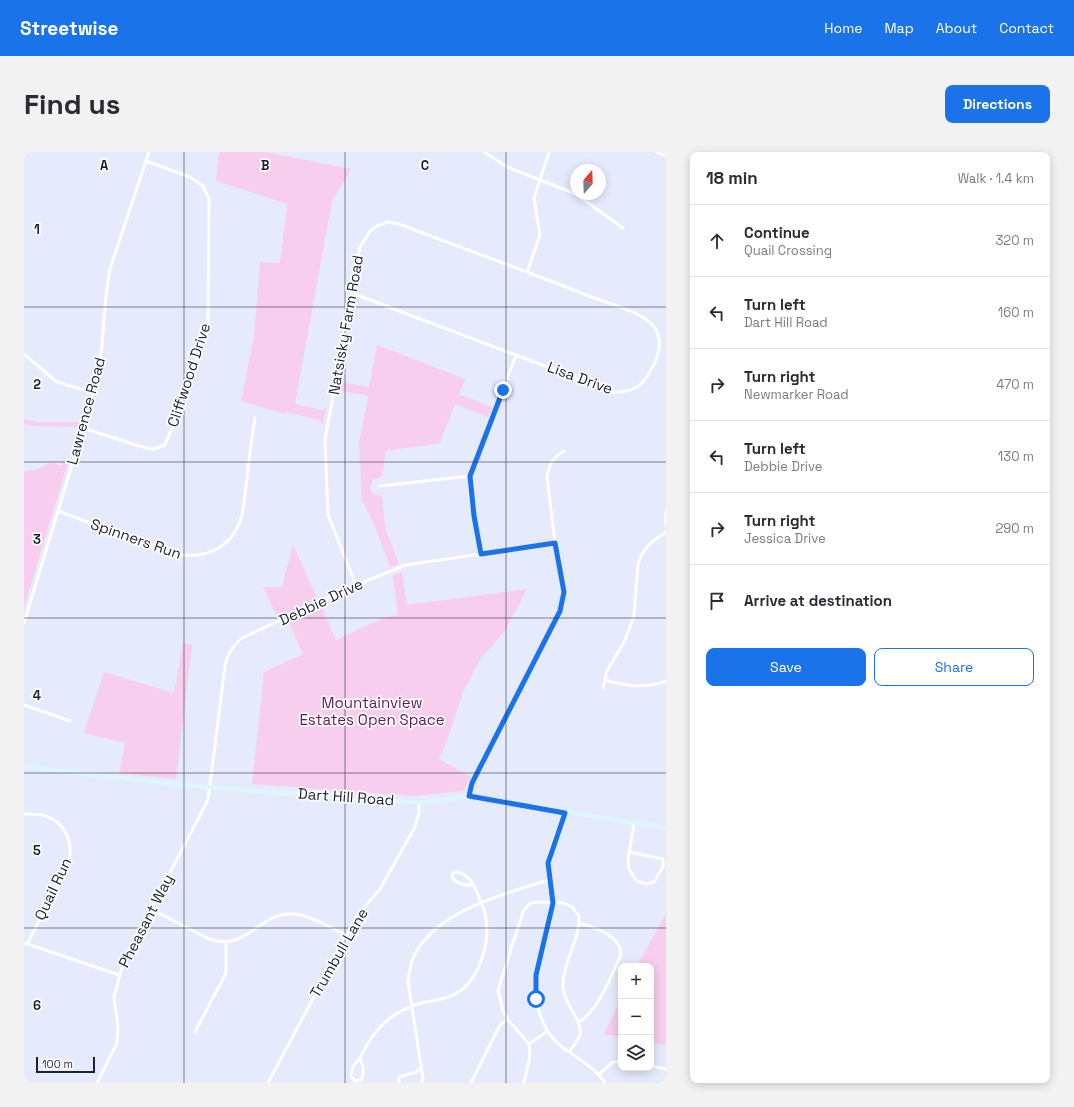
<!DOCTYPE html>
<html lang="en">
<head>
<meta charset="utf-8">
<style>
	body { margin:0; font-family:"Space Grotesk",sans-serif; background:#f2f2f3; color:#2b2b33 }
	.controls { position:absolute; right:12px; bottom:12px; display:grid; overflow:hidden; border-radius:8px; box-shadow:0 2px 10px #0003 }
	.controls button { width:36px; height:36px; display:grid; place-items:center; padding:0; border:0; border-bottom:1px solid #e1e1e2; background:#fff; color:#2b2b33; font:20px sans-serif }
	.compass { position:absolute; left:546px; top:12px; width:36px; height:36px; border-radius:50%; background:#fff; box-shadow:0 2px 10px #0003; rotate:19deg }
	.scale { position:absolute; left:12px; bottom:10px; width:59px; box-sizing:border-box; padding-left:4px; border:2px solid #1e2132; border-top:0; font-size:11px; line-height:14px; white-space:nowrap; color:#1e2132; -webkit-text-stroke:3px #fff; paint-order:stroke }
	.stop { position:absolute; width:12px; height:12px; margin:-9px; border:3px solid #1a73e8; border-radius:50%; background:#fff }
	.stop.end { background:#1a73e8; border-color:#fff; box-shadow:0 1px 4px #0008 }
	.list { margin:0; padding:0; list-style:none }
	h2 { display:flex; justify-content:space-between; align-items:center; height:52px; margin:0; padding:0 16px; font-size:17px }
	h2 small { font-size:13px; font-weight:400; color:#7c7c81 }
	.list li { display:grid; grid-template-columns:26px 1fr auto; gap:12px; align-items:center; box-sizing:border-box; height:72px; padding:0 16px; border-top:1px solid #e1e1e2 }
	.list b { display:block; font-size:15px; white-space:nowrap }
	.list p { margin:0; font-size:13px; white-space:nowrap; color:#7c7c81 }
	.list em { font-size:13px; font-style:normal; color:#7c7c81 }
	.actions { display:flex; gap:8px; padding:12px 16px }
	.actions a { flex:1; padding:9px 0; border:1px solid #1a73e8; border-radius:8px; text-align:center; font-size:14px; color:#1a73e8 }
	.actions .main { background:#1a73e8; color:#fff }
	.icon { flex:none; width:22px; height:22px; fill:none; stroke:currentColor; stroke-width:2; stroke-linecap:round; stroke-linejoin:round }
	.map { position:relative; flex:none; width:642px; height:931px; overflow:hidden; border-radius:8px }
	header { display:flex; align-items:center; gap:24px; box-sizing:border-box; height:56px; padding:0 20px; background:#1a73e8; color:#fff }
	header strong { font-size:19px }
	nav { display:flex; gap:22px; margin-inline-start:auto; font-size:14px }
	.intro { display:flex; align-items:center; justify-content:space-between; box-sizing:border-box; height:96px; padding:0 24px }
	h1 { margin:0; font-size:28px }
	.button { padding:10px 18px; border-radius:8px; background:#1a73e8; color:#fff; font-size:14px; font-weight:700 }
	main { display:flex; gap:24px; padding:0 24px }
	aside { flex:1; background:#fff; border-radius:8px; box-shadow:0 2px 10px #0003 }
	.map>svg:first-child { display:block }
</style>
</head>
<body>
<header>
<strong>Streetwise</strong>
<nav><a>Home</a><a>Map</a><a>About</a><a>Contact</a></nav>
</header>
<div class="intro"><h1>Find us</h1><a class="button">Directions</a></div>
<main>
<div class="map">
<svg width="642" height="931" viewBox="0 0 642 931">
	<rect width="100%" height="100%" fill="#e6eafd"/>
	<path fill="#f7ceed" d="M 195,0 L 241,0 L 327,17 L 308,49 L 271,252 L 298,258 L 302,255 L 299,272 L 295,268 L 262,260 L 261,262 L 217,249 L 230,184 L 236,110 L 256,111 L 263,52 L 192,29 Z
		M 353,193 L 441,227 L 435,242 L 468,255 L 464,265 L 431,252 L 416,291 L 362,299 L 358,325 L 349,327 L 346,336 L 349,342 L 358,344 L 361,375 L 375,412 L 366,415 L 350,372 L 338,348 L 335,292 L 344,244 L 314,238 L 316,230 L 345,235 Z
		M 0,267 L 12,270 L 56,270 L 55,275 L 11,274 L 0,272 Z
		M 43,307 L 45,307 L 0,455 L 0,319 L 15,317 L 28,309 L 36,314 Z
		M 269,393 L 294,448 L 254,466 L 239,435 L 258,435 Z
		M 378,420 L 383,453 L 503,437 L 481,479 L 456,507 L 439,540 L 422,592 L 415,607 L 447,625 L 439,639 L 390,644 L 228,632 L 240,520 L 279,502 L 265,470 L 298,456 L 312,488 L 361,465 L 374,463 L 369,423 Z
		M 159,491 L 168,493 L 152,627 L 95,621 L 101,591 L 60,581 L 80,520 L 150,541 Z
		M 642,762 L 642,893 L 627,891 L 627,814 L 613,814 Z
		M 597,847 L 597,885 L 580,882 Z"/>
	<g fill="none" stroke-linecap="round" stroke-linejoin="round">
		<path stroke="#fff" stroke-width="3" d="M 460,0 L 483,15 L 552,42
			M 632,0 L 642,4
			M 552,42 L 599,76
			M 503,120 L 516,83 L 510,46 L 525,0
			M 328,141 L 589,240 C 604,241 616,237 624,223 C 633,209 641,190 630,175 C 620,160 582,151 565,144 C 502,119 438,96 375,72 L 363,70 L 353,74 L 346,79 L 336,95 L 301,288 L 304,363 L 332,433
			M 0,202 L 33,230 L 70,241
			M 59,276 L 118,295 L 129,297 L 141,293 L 165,233 L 184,169 L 185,47 L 179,34 L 166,25 L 122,9
			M 356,334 L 446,324
			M 34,359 L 149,402 C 182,408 209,396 218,363 C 221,351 221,338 223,326 C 225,306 228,286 231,266
			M 642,359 L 642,374
			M 457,402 L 450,364 L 446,324 L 492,203
			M 0,471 L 74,227 C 80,190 79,153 86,117 L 125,0
			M 581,528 C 601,534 623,537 642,529
			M 579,536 L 583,519 L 601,488 L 610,464 L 614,412 C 619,396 628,389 642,380
			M 0,553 L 46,569
			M 445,644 L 448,631 L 536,459 L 540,440 L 531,391 L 523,325 C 526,310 528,307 540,299
			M 541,661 C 535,676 524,696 524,713 C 524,725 530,740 528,752 C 523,796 497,834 523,878 C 537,902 567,908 581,931
			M 0,662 C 7,662 16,662 22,664 C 43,672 49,692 45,711 L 3,792
			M 605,700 L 639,707 L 639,715 L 630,730 L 622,732 L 613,729 L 605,717 L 604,707 L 610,671
			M 127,757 L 185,787 C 224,800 233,761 268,762 C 287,763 305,775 322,783
			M 0,791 L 95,823
			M 555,870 C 576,857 586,825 597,803 C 597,784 571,775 555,771
			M 171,880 L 202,821 L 202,791
			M 505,892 L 524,879
			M 336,906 L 339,915 L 339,923 L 337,928 L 331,929 L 327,925 C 326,914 334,911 338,902 C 352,874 371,857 401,850 C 412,848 424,847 433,841 C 457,826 467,788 461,762 C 460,756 456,750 455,745 C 451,734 444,720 431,720 L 428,723 L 429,727 C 435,732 441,734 450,733
			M 627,914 L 642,917
			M 575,922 L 589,910 L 597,909
			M 73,931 L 93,891 L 94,874 L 90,845 L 100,808 L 184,648 L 201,514 C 204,501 208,495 218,486 L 332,433 L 382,413 L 531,391
			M 244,931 L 333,764 L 356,737 L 391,675 L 395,661 L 395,651
			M 375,931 L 375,925 L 392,920 L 397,916
			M 398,931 L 399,926 L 384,830 C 385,821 386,812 390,804 C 412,759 482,741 525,728
			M 447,931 L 474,877 L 477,872 L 484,867
			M 500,931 L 506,903 L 505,892 L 485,869 L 479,859 L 474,838 L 499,760 L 505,752 L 512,750 L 539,751 L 548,755 L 555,764 C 556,789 538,810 539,836 C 540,852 558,867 556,882 C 555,888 549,895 545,900"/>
		<path stroke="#def6fc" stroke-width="4.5" d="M 0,615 L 167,634 L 395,651 L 445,644 L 642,676"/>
	</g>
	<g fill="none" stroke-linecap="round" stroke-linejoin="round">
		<path stroke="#1a73e8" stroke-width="5" d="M 479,238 L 446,324 L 450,364 L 457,402 L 531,391 L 540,440 L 536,459 L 448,631 L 445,644 L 541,661 L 524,711 L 529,751 L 512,823 L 512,847"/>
	</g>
	<path fill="none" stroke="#1e2132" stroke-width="1" stroke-opacity="0.55" d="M 160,0 L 160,931M 321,0 L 321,931M 482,0 L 482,931M 0,155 L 642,155M 0,310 L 642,310M 0,466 L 642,466M 0,621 L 642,621M 0,776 L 642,776"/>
	<g text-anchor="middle" stroke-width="3.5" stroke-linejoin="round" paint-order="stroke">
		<g font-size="15" fill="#1e2132" stroke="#fff">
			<text transform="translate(322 173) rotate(-80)" y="5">Natsisky Farm Road</text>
			<text transform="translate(165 223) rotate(-72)" y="5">Cliffwood Drive</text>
			<text transform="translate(556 226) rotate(20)" y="5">Lisa Drive</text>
			<text transform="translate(62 259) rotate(-75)" y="5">Lawrence Road</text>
			<text transform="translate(112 387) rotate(19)" y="5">Spinners Run</text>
			<text transform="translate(297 450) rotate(-25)" y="5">Debbie Drive</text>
			<text transform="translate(322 645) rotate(4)" y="5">Dart Hill Road</text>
			<text transform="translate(29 737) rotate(-65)" y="5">Quail Run</text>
			<text transform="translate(122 769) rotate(-63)" y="5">Pheasant Way</text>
			<text transform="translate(315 801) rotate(-60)" y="5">Trumbull Lane</text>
		</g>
		<g font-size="15" fill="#67155a" stroke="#fff">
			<text x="348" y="556">Mountainview<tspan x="348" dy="17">Estates Open Space</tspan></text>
		</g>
	</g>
	<g font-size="13" text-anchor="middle" font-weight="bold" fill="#1e2132" stroke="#fff" stroke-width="3.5" stroke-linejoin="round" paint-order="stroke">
		<text x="80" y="18">A</text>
		<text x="241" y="18">B</text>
		<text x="401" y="18">C</text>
		<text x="13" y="82">1</text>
		<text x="13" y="237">2</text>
		<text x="13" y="392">3</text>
		<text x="13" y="548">4</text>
		<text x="13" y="703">5</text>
		<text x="13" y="858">6</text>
	</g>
</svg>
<div class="controls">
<button>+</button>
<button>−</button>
<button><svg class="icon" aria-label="layers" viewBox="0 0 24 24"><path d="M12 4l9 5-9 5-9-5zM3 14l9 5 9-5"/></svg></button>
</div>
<svg class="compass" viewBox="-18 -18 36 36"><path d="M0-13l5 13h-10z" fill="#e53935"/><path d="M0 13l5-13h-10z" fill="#7c7c81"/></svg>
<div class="scale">100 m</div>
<div class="stop" style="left:512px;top:847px"></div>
<div class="stop end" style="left:479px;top:238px"></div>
</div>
<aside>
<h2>18 min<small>Walk · 1.4 km</small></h2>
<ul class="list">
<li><svg class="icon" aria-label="ahead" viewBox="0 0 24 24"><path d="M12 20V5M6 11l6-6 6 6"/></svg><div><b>Continue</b><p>Quail Crossing</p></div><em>320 m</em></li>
<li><svg class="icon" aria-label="left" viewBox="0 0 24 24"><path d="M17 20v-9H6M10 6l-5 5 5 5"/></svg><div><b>Turn left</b><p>Dart Hill Road</p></div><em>160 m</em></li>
<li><svg class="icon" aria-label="right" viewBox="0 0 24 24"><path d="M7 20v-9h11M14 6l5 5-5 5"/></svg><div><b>Turn right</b><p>Newmarker Road</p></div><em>470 m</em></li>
<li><svg class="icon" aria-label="left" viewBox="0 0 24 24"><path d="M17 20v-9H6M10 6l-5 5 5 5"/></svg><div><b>Turn left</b><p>Debbie Drive</p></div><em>130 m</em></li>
<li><svg class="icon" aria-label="right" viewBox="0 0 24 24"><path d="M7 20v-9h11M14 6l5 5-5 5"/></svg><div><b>Turn right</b><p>Jessica Drive</p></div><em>290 m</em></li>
<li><svg class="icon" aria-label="arrive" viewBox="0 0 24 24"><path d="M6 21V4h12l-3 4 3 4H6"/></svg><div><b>Arrive at destination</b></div></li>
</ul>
<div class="actions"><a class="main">Save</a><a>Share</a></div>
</aside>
</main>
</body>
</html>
